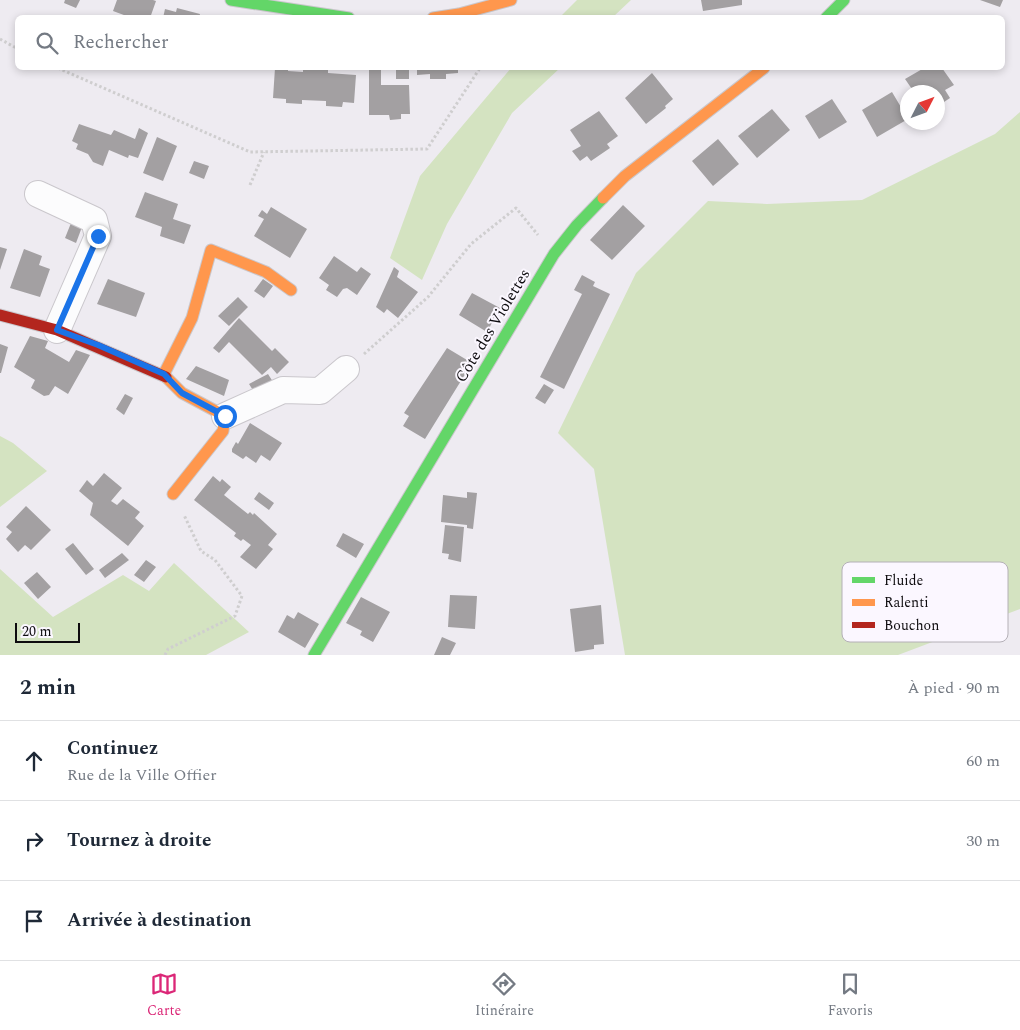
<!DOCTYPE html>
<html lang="fr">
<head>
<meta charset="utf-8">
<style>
	body { margin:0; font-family:Spectral,serif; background:#f2f2f3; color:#1f2937 }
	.compass { position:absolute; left:900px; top:85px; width:45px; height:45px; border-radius:50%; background:#fff; box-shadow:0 2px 8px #0003; rotate:48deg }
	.scale { position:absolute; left:15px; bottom:12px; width:65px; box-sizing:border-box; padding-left:5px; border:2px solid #0e0c0f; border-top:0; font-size:14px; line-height:18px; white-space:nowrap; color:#0e0c0f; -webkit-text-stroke:4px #fbf7ff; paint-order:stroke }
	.stop { position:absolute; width:15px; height:15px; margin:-11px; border:4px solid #1a73e8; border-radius:50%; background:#fff }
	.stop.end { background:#1a73e8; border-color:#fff; box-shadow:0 1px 5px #0008 }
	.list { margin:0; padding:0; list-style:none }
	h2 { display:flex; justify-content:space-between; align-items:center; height:65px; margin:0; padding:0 20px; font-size:21px }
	h2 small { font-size:16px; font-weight:400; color:#747a83 }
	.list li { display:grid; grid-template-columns:32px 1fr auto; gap:15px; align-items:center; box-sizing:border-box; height:80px; padding:0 20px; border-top:1px solid #e0e1e3 }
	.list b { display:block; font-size:19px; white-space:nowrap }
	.list p { margin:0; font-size:16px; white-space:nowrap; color:#747a83 }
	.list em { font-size:16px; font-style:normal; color:#747a83 }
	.icon { flex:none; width:28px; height:28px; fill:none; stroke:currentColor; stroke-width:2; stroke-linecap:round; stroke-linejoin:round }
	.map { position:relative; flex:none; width:1020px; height:655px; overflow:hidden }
	.search { position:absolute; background:#fff; box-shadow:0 2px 8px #0003; left:15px; right:15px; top:15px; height:55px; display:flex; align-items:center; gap:12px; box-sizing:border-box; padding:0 18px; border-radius:8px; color:#747a83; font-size:19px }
	.sheet { height:305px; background:#fff }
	nav { display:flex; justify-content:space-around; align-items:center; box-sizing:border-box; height:70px; border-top:1px solid #e0e1e3; background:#fff; font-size:14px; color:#747a83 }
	nav a { display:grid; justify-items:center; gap:2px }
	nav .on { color:#db2777 }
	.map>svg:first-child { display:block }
</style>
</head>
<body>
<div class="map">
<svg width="1020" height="655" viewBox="0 0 1020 655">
	<rect width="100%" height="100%" fill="#eeebf1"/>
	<path fill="#d4e3c1" d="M 577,0 L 631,0 L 613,17 L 560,17 Z
		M 511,68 L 560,68 L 512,113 L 447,224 L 422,280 L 390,258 L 420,176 Z
		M 1020,112 L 1020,609 L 898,655 L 625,655 L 594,469 L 558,433 L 636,273 L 708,201 L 767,204 L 862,200 L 995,134 Z
		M 0,436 L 13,443 L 47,471 L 0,507 Z
		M 174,563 L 249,632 L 206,655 L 0,655 L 0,569 L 53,617 L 123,575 L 149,591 Z"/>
	<path fill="#a3a0a2" d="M 65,0 L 80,0 L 76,8 L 64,3 Z
		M 117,0 L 153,0 L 156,1 L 150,18 L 132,18 L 113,11 Z
		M 701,0 L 742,0 L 742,5 L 703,11 Z
		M 980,0 L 1003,0 L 1000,7 Z
		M 177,8 L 200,14 L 199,18 L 163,18 L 165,9 L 176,12 Z
		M 275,68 L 288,68 L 288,71 L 303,72 L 303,68 L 328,68 L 328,73 L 356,75 L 354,103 L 343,102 L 342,107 L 326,106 L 326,101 L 302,100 L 302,104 L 286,103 L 286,99 L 273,98 Z
		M 369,68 L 381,68 L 381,85 L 409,85 L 410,114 L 401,114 L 401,119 L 390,120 L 389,115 L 369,115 Z
		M 396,68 L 409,68 L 409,79 L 396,79 Z
		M 417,68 L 458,68 L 458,73 L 446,74 L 446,79 L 430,79 L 430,74 L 417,75 Z
		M 924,68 L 942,68 L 954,85 L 945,90 L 950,98 L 938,106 L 938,92 L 914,92 L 905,79 Z
		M 652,73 L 673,99 L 665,106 L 666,108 L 646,124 L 625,98 Z
		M 892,92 L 908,119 L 877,137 L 862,110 Z
		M 832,99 L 847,122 L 819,139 L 805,116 Z
		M 772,109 L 790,130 L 757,158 L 738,136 Z
		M 599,111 L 618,136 L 607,144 L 610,148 L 591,161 L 587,156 L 580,161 L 572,151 L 581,146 L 570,130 Z
		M 79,124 L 111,135 L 114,130 L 135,139 L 139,128 L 148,133 L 138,158 L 129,155 L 128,158 L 109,150 L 103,166 L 93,162 L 88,154 L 76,149 L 78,144 L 72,141 Z
		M 157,137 L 177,146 L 163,181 L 143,173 Z
		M 718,139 L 739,164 L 713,186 L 692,161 Z
		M 194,161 L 209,166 L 204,179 L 189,173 Z
		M 145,192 L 178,204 L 173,219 L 191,225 L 184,244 L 160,236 L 162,227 L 135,217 Z
		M 623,205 L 645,226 L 612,260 L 590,240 Z
		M 271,207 L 307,229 L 290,258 L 254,236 L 264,219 L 258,216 L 262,210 L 267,214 Z
		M 71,223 L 82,227 L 76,243 L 65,238 Z
		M 0,247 L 7,249 L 0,270 Z
		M 24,249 L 42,256 L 39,265 L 50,269 L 40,297 L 10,288 Z
		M 334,256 L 357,272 L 361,267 L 371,274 L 357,295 L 347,288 L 343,289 L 337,297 L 326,290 L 329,285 L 319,278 Z
		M 394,267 L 399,271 L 397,277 L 418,292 L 398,318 L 387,309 L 384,313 L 376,307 Z
		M 582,275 L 595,282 L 593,286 L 610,294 L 564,389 L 540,377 L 582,294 L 574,290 Z
		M 108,279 L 145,293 L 136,317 L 97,304 Z
		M 263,279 L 273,286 L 264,298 L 254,291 Z
		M 472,293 L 500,308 L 487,332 L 459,315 Z
		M 238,297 L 248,307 L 229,326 L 218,316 Z
		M 239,318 L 272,351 L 275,348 L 289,362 L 277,374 L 271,367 L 262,375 L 229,342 L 219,353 L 213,348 Z
		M 30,336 L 48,341 L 45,348 L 69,362 L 76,350 L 90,355 L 68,394 L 55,386 L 49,395 L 44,396 L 31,388 L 35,380 L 14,367 Z
		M 0,344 L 8,347 L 1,373 L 0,373 Z
		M 447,348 L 472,363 L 425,439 L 403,426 L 409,416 L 404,413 Z
		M 196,366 L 229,380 L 224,396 L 186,379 Z
		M 268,374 L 275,385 L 256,395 L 249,384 Z
		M 544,384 L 554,390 L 545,404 L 535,398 Z
		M 125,394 L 133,398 L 124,415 L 116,409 Z
		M 250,423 L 282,443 L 270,461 L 261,455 L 256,463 L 246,456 L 243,459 L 232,452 L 232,449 L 236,442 L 238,444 Z
		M 104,473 L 122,488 L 111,501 L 117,505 L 123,499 L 140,512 L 135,518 L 144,526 L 128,546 L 90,515 L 93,503 L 79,491 L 87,480 L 93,486 Z
		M 213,476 L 220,482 L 222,479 L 231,487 L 224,495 L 248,514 L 250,512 L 253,515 L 254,513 L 277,534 L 268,545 L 273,549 L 256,569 L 240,557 L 251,545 L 243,539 L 241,541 L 234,536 L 236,533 L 194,500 Z
		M 259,492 L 274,503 L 269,510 L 254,499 Z
		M 467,492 L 477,493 L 473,529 L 467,528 L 467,525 L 441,522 L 443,495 L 467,498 Z
		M 26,506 L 51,530 L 31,550 L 25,545 L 18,552 L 6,539 L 12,532 L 6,527 Z
		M 445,525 L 464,527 L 461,562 L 448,559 L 449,554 L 442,553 Z
		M 343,533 L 364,544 L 356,558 L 336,546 Z
		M 73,543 L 94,569 L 86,575 L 65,549 Z
		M 122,553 L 129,560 L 105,578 L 99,570 Z
		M 146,560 L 156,567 L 144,582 L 134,575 Z
		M 37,572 L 51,587 L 38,599 L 24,583 Z
		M 450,595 L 477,596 L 475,629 L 448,627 Z
		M 361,597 L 390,612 L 373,642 L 360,635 L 362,631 L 346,623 Z
		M 601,605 L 604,644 L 594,645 L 594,649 L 575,652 L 570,609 Z
		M 298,612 L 319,624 L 305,648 L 278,632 L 287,615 L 294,619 Z
		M 442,637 L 456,643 L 450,655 L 434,655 Z"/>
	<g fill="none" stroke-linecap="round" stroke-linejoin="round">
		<g stroke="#cac7cc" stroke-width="28">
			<path id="street" d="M 38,194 L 94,220 L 98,236 L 57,330
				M 225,416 L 283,390 L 320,391 L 346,369"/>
		</g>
		<g stroke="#cac7cc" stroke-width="13">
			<path id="fast" d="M 231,0 L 349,18
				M 826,18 L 844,0
				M 314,655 L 554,254 L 577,225 L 603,198"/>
		</g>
		<g stroke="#cac7cc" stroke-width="13">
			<path id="slow" d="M 433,18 L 459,14 L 511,0
				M 603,198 L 625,176 L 764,68
				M 164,374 L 192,318 L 211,250 L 266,272 L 291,290
				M 166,377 L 182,393 L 225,416 L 223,431 L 173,494"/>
		</g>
		<g stroke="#cac7cc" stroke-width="13">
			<path id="jam" d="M 0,315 L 57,330 L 166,377"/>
		</g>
		<path stroke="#cfcecf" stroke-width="3" stroke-dasharray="2.5 2.5" stroke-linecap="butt" d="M 0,39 L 18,49
			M 58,68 L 250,152 L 427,149 L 480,68
			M 250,185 L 264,152
			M 364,354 L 428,297 L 471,244 L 516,208 L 538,235
			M 165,655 L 168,649 L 235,616 L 242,596 L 215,560 L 201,551 L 184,515"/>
		<use href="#street" stroke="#fcfcfd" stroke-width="26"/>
		<use href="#fast" stroke="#63d668" stroke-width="11"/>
		<use href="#slow" stroke="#ff974d" stroke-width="11"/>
		<use href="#jam" stroke="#b3261e" stroke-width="11"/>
	</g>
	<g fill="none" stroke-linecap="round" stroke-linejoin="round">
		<path stroke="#1a73e8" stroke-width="6" d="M 98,236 L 57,330 L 98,345 L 164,374 L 182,393 L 225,416"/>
	</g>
	<g text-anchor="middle" stroke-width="4" stroke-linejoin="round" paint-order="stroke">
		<g font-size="16" fill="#0e0c0f" stroke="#fbf7ff">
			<text transform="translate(492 325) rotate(-59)" y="6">Côte des Violettes</text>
		</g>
	</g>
	<rect x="842" y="562" width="166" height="80" rx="8" fill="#fbf7ff" stroke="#b4b0b7" stroke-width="1"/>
	<rect x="852" y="577" width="23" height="6" fill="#63d668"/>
	<rect x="852" y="599" width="23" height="7" fill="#ff974d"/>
	<rect x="852" y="622" width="23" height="6" fill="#b3261e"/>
	<g font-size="14" fill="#0e0c0f">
		<text x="884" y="585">Fluide</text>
		<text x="884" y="607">Ralenti</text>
		<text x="884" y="630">Bouchon</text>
	</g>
</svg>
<svg class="compass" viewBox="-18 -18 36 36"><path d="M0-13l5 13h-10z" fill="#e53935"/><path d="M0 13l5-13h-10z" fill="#747a83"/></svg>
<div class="scale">20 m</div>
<div class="stop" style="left:225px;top:416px"></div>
<div class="stop end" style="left:98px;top:236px"></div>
<div class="search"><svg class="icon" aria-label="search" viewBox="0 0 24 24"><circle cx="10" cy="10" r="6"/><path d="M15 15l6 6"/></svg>Rechercher</div>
</div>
<section class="sheet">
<h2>2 min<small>À pied · 90 m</small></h2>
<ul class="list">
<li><svg class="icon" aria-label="ahead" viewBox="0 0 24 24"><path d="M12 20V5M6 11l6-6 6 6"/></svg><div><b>Continuez</b><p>Rue de la Ville Offier</p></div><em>60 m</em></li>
<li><svg class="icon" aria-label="right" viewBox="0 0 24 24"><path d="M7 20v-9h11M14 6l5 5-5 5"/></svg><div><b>Tournez à droite</b></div><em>30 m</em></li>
<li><svg class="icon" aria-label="arrive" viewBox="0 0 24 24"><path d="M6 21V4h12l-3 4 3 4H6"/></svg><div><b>Arrivée à destination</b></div></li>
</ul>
</section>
<nav>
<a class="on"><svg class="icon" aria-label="map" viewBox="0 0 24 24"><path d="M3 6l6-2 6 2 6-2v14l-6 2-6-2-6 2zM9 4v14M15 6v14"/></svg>Carte</a>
<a><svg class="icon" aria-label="directions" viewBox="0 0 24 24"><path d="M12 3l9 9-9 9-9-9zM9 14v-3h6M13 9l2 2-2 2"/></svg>Itinéraire</a>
<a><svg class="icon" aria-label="saved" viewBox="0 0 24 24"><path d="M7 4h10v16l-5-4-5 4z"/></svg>Favoris</a>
</nav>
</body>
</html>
